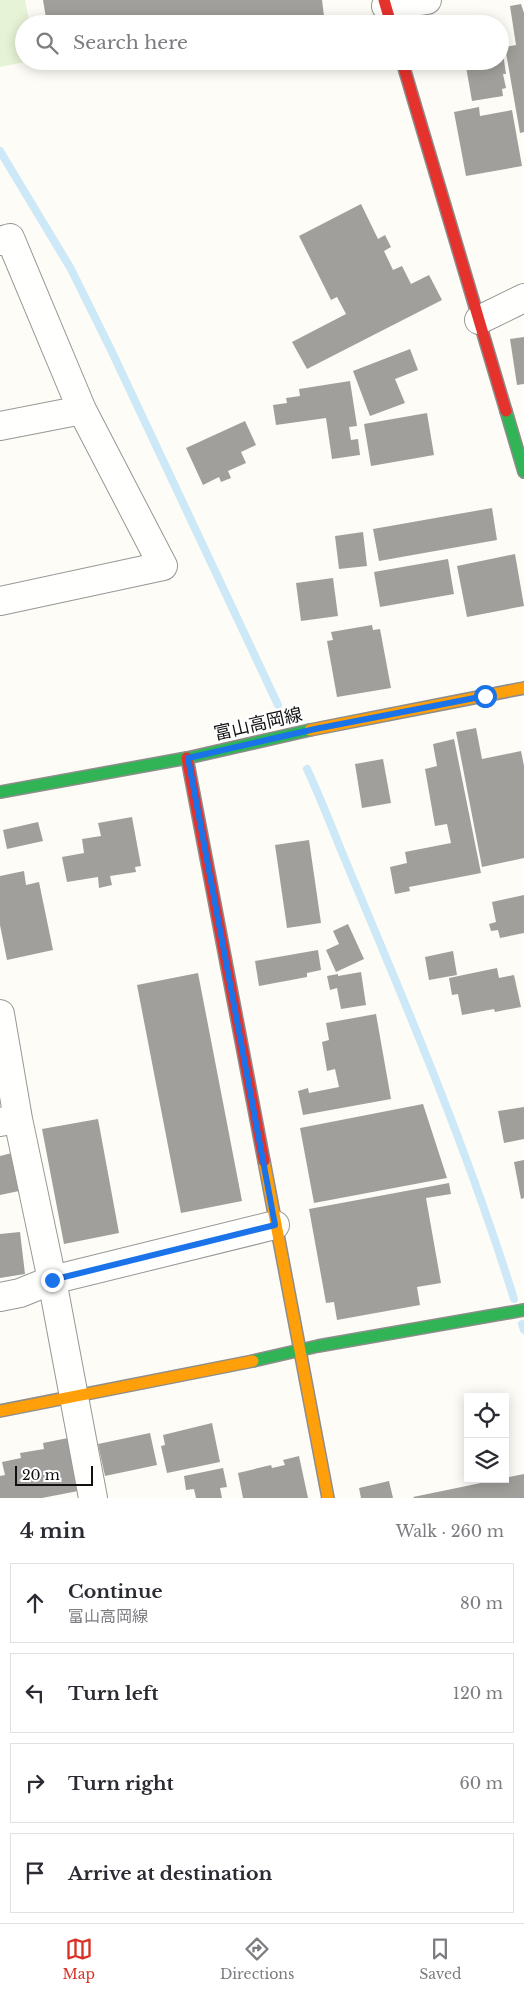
<!DOCTYPE html>
<html lang="en">
<head>
<meta charset="utf-8">
<style>
	body { margin:0; font-family:"Libre Baskerville","Noto Sans JP",serif; background:#f2f2f3; color:#2b2b33 }
	.controls { position:absolute; right:15px; bottom:15px; display:grid; overflow:hidden; border-radius:0px; box-shadow:0 2px 12px #0003 }
	.controls button { width:45px; height:45px; display:grid; place-items:center; padding:0; border:0; border-bottom:1px solid #e1e1e2; background:#fff; color:#2b2b33; font:25px sans-serif }
	.scale { position:absolute; left:15px; bottom:12px; width:78px; box-sizing:border-box; padding-left:5px; border:2px solid #111; border-top:0; font-size:14px; line-height:18px; white-space:nowrap; color:#111; -webkit-text-stroke:4px #fff; paint-order:stroke }
	.stop { position:absolute; width:15px; height:15px; margin:-11px; border:4px solid #1a73e8; border-radius:50%; background:#fff }
	.stop.end { background:#1a73e8; border-color:#fff; box-shadow:0 1px 5px #0008 }
	.list { margin:0; padding:0; list-style:none }
	h2 { display:flex; justify-content:space-between; align-items:center; height:65px; margin:0; padding:0 20px; font-size:21px }
	h2 small { font-size:16px; font-weight:400; color:#7c7c81 }
	.list li { display:grid; grid-template-columns:32px 1fr auto; gap:15px; align-items:center; box-sizing:border-box; height:80px; margin:0 10px 10px; padding:0 10px; border:1px solid #e1e1e2; border-radius:0px }
	.list b { display:block; font-size:19px; white-space:nowrap }
	.list p { margin:0; font-size:16px; white-space:nowrap; color:#7c7c81 }
	.list em { font-size:16px; font-style:normal; color:#7c7c81 }
	.icon { flex:none; width:28px; height:28px; fill:none; stroke:currentColor; stroke-width:2; stroke-linecap:round; stroke-linejoin:round }
	.map { position:relative; flex:none; width:524px; height:1498px; overflow:hidden }
	.search { position:absolute; background:#fff; box-shadow:0 2px 12px #0003; left:15px; right:15px; top:15px; height:55px; display:flex; align-items:center; gap:12px; box-sizing:border-box; padding:0 18px; border-radius:28px; color:#7c7c81; font-size:19px }
	.sheet { height:425px; background:#fff }
	nav { display:flex; justify-content:space-around; align-items:center; box-sizing:border-box; height:70px; border-top:1px solid #e1e1e2; background:#fff; font-size:14px; color:#7c7c81 }
	nav a { display:grid; justify-items:center; gap:2px }
	nav .on { color:#d93025 }
	.map>svg:first-child { display:block }
</style>
</head>
<body>
<div class="map">
<svg width="524" height="1498" viewBox="0 0 524 1498">
	<rect width="100%" height="100%" fill="#fdfcf7"/>
	<path fill="#e7f3d7" d="M 0,0 L 25,0 L 30,24 L 24,24 L 24,61 L 30,61 L 0,67 Z"/>
	<g fill="none" stroke-linecap="round" stroke-linejoin="round">
		<path stroke="#cde8f7" stroke-width="8" d="M 0,151 L 71,269 L 112,352 L 278,705
			M 307,769 C 323,803 336,839 351,874 C 410,1014 469,1154 514,1299
			M 522,1324 L 524,1330"/>
	</g>
	<path fill="#a19f9c" d="M 43,0 L 322,0 L 325,24 L 47,24 Z
		M 521,4 L 524,13 L 524,132 L 520,133 L 505,47 L 516,45 L 510,6 Z
		M 503,53 L 506,74 L 503,74 L 506,88 L 502,89 L 503,96 L 472,101 L 465,61 L 500,61 L 500,54 Z
		M 52,61 L 109,61 L 109,62 L 53,70 Z
		M 479,107 L 480,116 L 512,110 L 522,166 L 466,176 L 454,112 Z
		M 361,204 L 378,239 L 385,235 L 391,247 L 384,251 L 393,270 L 402,266 L 411,284 L 429,275 L 442,300 L 307,369 L 292,342 L 346,314 L 337,297 L 331,300 L 299,236 Z
		M 524,337 L 524,384 L 517,385 L 510,339 Z
		M 410,349 L 418,370 L 395,379 L 405,403 L 370,416 L 353,371 Z
		M 350,381 L 357,426 L 349,427 L 351,440 L 358,439 L 360,455 L 332,459 L 326,418 L 276,425 L 273,405 L 287,403 L 286,398 L 300,396 L 299,389 Z
		M 427,413 L 434,455 L 371,466 L 364,424 Z
		M 245,421 L 256,445 L 241,452 L 246,463 L 228,471 L 231,478 L 221,482 L 219,477 L 203,485 L 186,448 Z
		M 492,508 L 497,540 L 379,561 L 373,529 Z
		M 363,532 L 367,566 L 339,569 L 335,536 Z
		M 515,554 L 524,606 L 467,617 L 457,566 Z
		M 448,559 L 454,594 L 380,607 L 374,572 Z
		M 333,578 L 338,616 L 301,621 L 296,583 Z
		M 372,625 L 373,630 L 380,629 L 391,688 L 337,697 L 327,641 L 333,640 L 331,632 Z
		M 476,728 L 482,759 L 521,751 L 524,766 L 524,858 L 482,867 L 456,732 Z
		M 454,739 L 481,873 L 409,887 L 410,891 L 395,894 L 390,867 L 407,863 L 405,852 L 451,843 L 447,824 L 435,826 L 425,769 L 437,766 L 433,744 Z
		M 383,759 L 391,803 L 362,808 L 355,764 Z
		M 132,817 L 141,866 L 135,867 L 136,872 L 110,876 L 112,885 L 99,888 L 98,877 L 67,882 L 62,857 L 84,853 L 82,839 L 101,836 L 98,823 Z
		M 38,822 L 43,841 L 7,849 L 3,830 Z
		M 309,840 L 321,923 L 287,928 L 275,845 Z
		M 24,871 L 26,885 L 39,882 L 53,950 L 7,960 L 0,925 L 0,876 Z
		M 524,895 L 524,933 L 500,938 L 498,930 L 491,931 L 489,924 L 496,922 L 492,902 Z
		M 348,924 L 364,959 L 336,972 L 326,950 L 339,944 L 333,931 Z
		M 318,950 L 321,970 L 307,973 L 307,977 L 259,986 L 255,961 Z
		M 453,951 L 457,975 L 429,980 L 425,957 Z
		M 497,968 L 499,978 L 514,975 L 521,1007 L 495,1012 L 494,1009 L 462,1015 L 458,994 L 452,995 L 449,978 Z
		M 361,972 L 366,1005 L 341,1009 L 337,988 L 330,990 L 327,976 L 338,974 L 338,976 Z
		M 198,973 L 242,1201 L 181,1213 L 137,985 Z
		M 376,1014 L 391,1099 L 303,1115 L 298,1091 L 308,1088 L 309,1093 L 339,1087 L 335,1069 L 327,1071 L 322,1042 L 329,1040 L 326,1023 Z
		M 423,1104 L 447,1178 L 314,1203 L 300,1128 Z
		M 524,1107 L 524,1139 L 504,1143 L 498,1111 Z
		M 98,1119 L 119,1233 L 64,1244 L 42,1129 Z
		M 12,1153 L 19,1191 L 0,1195 L 0,1156 Z
		M 524,1160 L 524,1198 L 521,1199 L 514,1162 Z
		M 449,1183 L 451,1194 L 426,1198 L 441,1283 L 417,1287 L 420,1305 L 337,1320 L 334,1302 L 326,1303 L 309,1209 Z
		M 20,1232 L 25,1274 L 0,1278 L 0,1234 Z
		M 212,1423 L 220,1462 L 167,1473 L 161,1446 L 165,1445 L 163,1435 Z
		M 150,1433 L 157,1465 L 105,1476 L 98,1444 Z
		M 68,1438 L 78,1491 L 42,1498 L 0,1498 L 0,1476 L 5,1475 L 2,1462 L 21,1458 L 20,1453 L 44,1449 L 43,1443 Z
		M 299,1456 L 308,1498 L 243,1498 L 238,1473 L 271,1465 L 272,1468 L 285,1465 L 283,1460 Z
		M 223,1468 L 227,1487 L 220,1488 L 222,1498 L 196,1498 L 194,1489 L 186,1490 L 184,1476 Z
		M 524,1474 L 524,1498 L 414,1498 L 413,1497 Z
		M 389,1481 L 393,1498 L 361,1498 L 359,1488 Z"/>
	<g fill="none" stroke-linecap="round" stroke-linejoin="round">
		<g stroke="#979795" stroke-width="30">
			<path id="street" d="M 386,6 L 427,0
				M 0,241 L 10,238 L 82,410 L 0,426
				M 479,320 L 524,298
				M 0,601 L 163,566 L 82,410
				M 0,1014 L 18,1119
				M 0,1122 L 18,1119 L 52,1280 L 275,1225
				M 0,1297 L 20,1293 L 52,1280 L 93,1498"/>
		</g>
		<g stroke="#8e8d8b" stroke-width="14">
			<path id="fast" d="M 506,411 L 524,472
				M 0,792 L 187,758 L 310,730
				M 253,1361 L 318,1346 L 524,1310"/>
		</g>
		<g stroke="#8e8d8b" stroke-width="14">
			<path id="slow" d="M 310,730 L 524,688
				M 264,1161 L 328,1498
				M 0,1411 L 253,1361"/>
		</g>
		<g stroke="#8e8d8b" stroke-width="14">
			<path id="jam" d="M 384,0 L 391,24
				M 402,61 L 506,411
				M 187,758 L 264,1161"/>
		</g>
		<use href="#street" stroke="#fffffe" stroke-width="28"/>
		<use href="#fast" stroke="#30b455" stroke-width="11"/>
		<use href="#slow" stroke="#ff9f0a" stroke-width="11"/>
		<use href="#jam" stroke="#e5322d" stroke-width="11"/>
	</g>
	<g fill="none" stroke-linecap="round" stroke-linejoin="round">
		<path stroke="#1a73e8" stroke-width="6" d="M 52,1280 L 275,1225 L 188,758 L 315,729 L 485,696"/>
	</g>
	<g text-anchor="middle" stroke-width="5" stroke-linejoin="round" paint-order="stroke">
		<g font-size="18" fill="#111" stroke="#fff">
			<text transform="translate(258 724) rotate(-13)" y="6">富山高岡線</text>
		</g>
	</g>
</svg>
<div class="controls">
<button><svg class="icon" aria-label="locate" viewBox="0 0 24 24"><circle cx="12" cy="12" r="6"/><path d="M12 2v4M12 18v4M2 12h4M18 12h4"/></svg></button>
<button><svg class="icon" aria-label="layers" viewBox="0 0 24 24"><path d="M12 4l9 5-9 5-9-5zM3 14l9 5 9-5"/></svg></button>
</div>
<div class="scale">20 m</div>
<div class="stop" style="left:485px;top:696px"></div>
<div class="stop end" style="left:52px;top:1280px"></div>
<div class="search"><svg class="icon" aria-label="search" viewBox="0 0 24 24"><circle cx="10" cy="10" r="6"/><path d="M15 15l6 6"/></svg>Search here</div>
</div>
<section class="sheet">
<h2>4 min<small>Walk · 260 m</small></h2>
<ul class="list">
<li><svg class="icon" aria-label="ahead" viewBox="0 0 24 24"><path d="M12 20V5M6 11l6-6 6 6"/></svg><div><b>Continue</b><p>富山高岡線</p></div><em>80 m</em></li>
<li><svg class="icon" aria-label="left" viewBox="0 0 24 24"><path d="M17 20v-9H6M10 6l-5 5 5 5"/></svg><div><b>Turn left</b></div><em>120 m</em></li>
<li><svg class="icon" aria-label="right" viewBox="0 0 24 24"><path d="M7 20v-9h11M14 6l5 5-5 5"/></svg><div><b>Turn right</b></div><em>60 m</em></li>
<li><svg class="icon" aria-label="arrive" viewBox="0 0 24 24"><path d="M6 21V4h12l-3 4 3 4H6"/></svg><div><b>Arrive at destination</b></div></li>
</ul>
</section>
<nav>
<a class="on"><svg class="icon" aria-label="map" viewBox="0 0 24 24"><path d="M3 6l6-2 6 2 6-2v14l-6 2-6-2-6 2zM9 4v14M15 6v14"/></svg>Map</a>
<a><svg class="icon" aria-label="directions" viewBox="0 0 24 24"><path d="M12 3l9 9-9 9-9-9zM9 14v-3h6M13 9l2 2-2 2"/></svg>Directions</a>
<a><svg class="icon" aria-label="saved" viewBox="0 0 24 24"><path d="M7 4h10v16l-5-4-5 4z"/></svg>Saved</a>
</nav>
</body>
</html>
